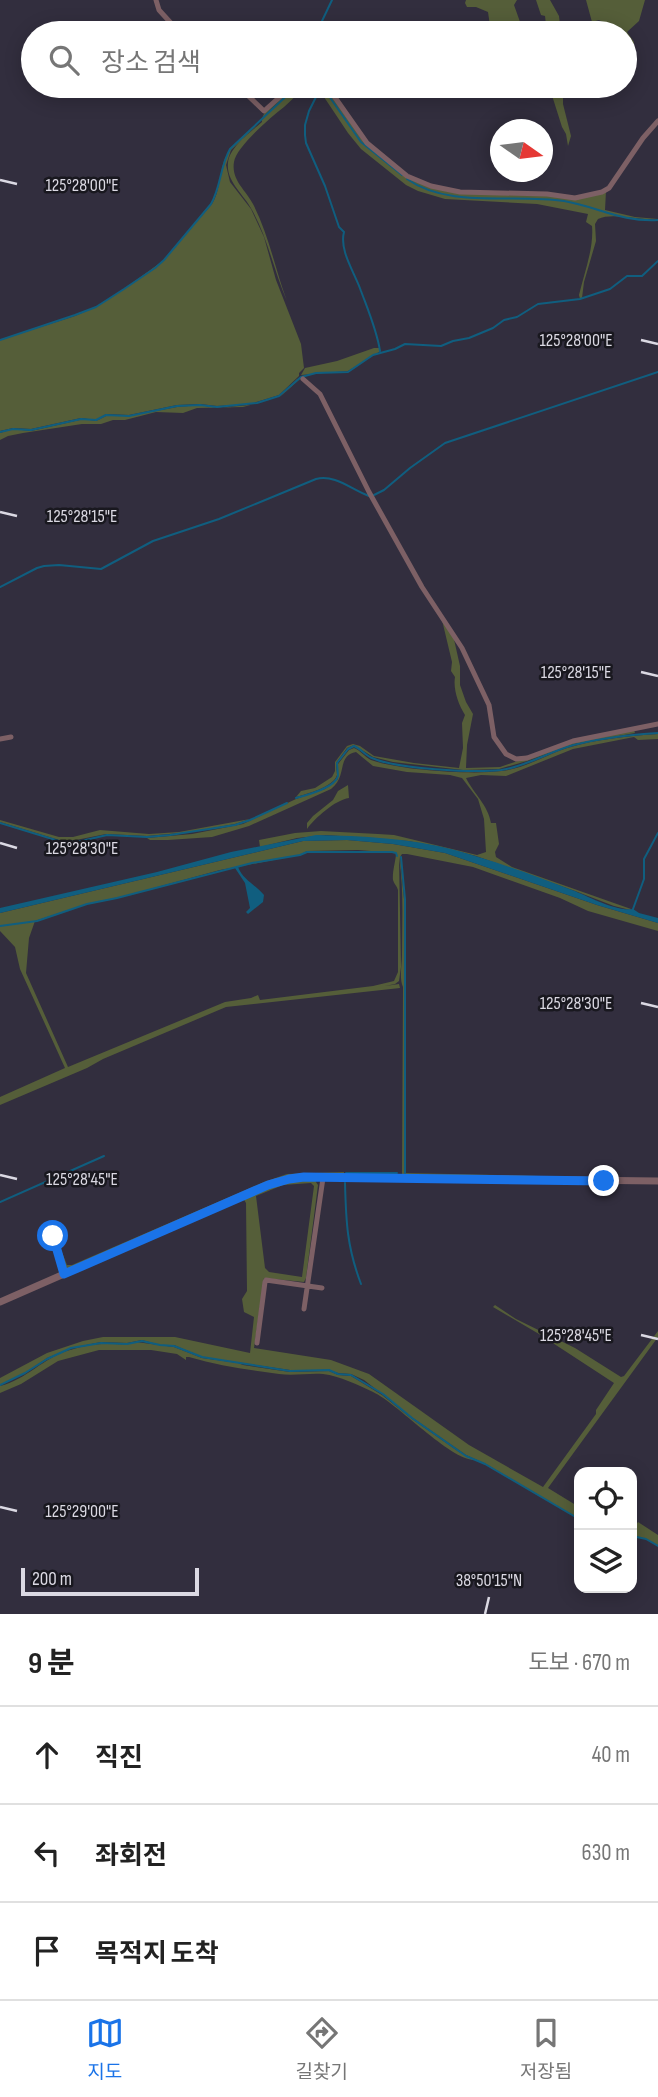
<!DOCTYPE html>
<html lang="ko">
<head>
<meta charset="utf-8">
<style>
	body { margin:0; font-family:"Sofia Sans Condensed","Noto Sans KR",sans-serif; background:#f2f2f2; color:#222 }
	.controls { position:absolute; right:21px; bottom:21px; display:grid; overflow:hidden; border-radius:14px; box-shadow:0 4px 18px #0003 }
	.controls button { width:63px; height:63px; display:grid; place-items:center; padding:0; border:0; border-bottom:2px solid #e0e0e0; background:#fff; color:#222; font:35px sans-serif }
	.compass { position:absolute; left:490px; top:119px; width:63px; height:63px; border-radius:50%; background:#fff; box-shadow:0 4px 18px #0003; rotate:104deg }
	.scale { position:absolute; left:21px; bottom:18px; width:178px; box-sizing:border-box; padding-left:7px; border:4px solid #dbd9e3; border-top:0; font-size:19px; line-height:24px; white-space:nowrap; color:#dbd9e3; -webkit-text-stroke:5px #19181f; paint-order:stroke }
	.stop { position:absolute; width:21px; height:21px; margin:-16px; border:5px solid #1a73e8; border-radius:50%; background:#fff }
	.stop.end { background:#1a73e8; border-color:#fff; box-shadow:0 2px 7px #0008 }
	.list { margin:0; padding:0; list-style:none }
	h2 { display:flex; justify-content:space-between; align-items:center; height:91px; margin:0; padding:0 28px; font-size:30px }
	h2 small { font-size:23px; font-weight:400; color:#767676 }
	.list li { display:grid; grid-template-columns:46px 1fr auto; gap:21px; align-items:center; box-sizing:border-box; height:98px; padding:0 28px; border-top:2px solid #e0e0e0 }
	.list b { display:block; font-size:26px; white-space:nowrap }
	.list em { font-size:23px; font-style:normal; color:#767676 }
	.icon { flex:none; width:38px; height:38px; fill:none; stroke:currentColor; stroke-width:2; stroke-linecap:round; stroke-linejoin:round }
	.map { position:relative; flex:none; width:658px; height:1614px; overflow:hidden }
	.search { position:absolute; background:#fff; box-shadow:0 4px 18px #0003; left:21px; right:21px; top:21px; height:77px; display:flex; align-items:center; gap:18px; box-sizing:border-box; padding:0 24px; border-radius:38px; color:#767676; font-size:26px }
	.sheet { height:385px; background:#fff }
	nav { display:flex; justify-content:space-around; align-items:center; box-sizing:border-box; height:98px; border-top:2px solid #e0e0e0; background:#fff; font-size:19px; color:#767676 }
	nav a { display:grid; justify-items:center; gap:4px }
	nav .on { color:#1a73e8 }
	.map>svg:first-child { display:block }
</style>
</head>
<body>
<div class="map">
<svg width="658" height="1614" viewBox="0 0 658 1614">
	<rect width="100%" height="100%" fill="#322e3e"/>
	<path fill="#555e39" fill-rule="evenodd" d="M 466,0 L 517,0 L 514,5 L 524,33 L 491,33 L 488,12 L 476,7 L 467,7 L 465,3 Z
		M 536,0 L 550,0 L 559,16 L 561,33 L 547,33 L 545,16 L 541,15 Z
		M 586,0 L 645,0 L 639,21 L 627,32 L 634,42 L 631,62 L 625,53 L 625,33 L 609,33 L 606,24 L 599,20 L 592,22 Z
		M 293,86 L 326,86 L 366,144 L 407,176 L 445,191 L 568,197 L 606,191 L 605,210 L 635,217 L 658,219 C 639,221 613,212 598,219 L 595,224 L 596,241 L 584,282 L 582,298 L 580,299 L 579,295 C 584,274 594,248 592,226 L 586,222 L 588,214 L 537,204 L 445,199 L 418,191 L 406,185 L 361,149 L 348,133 L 320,91 C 306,83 294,98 284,107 C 271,117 236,147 234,162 C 231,180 246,190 253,204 C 269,235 275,269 287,301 C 274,271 268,239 252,210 C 244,194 226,182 228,163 C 229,147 251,132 262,122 L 262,120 L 279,101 L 262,118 L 265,112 Z
		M 549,86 L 560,86 L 563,89 L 563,104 L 571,136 L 568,146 L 566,134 L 562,127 Z
		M 258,124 L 231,150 L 226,165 L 230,182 L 251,209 L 264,237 L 276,280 L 301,344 L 304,368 L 299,373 L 299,376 L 279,395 L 250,404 L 217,406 L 200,404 L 177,405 L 129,415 L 106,414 L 96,420 L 81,418 L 31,429 L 13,428 L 0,431 L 0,340 L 75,316 L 96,307 L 124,289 L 164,260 L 212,204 C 220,191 219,176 224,161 C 230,145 245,134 258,124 Z
		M 374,348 L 379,348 L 379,352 L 348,371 L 301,375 L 305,368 L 337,361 Z
		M 301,378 L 280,397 L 243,407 L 197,408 L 183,413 L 156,412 L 125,420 L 113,420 L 101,424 L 82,424 L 23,433 L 8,436 L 0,440 L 0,433 L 13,429 L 31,431 L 84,419 L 96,421 L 106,416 L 129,416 L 177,407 L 200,405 L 217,408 L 250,405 L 280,397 L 297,379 Z
		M 442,620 L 453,635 L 460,666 L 460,685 L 466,702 L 473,714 L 467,745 L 466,768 L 500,767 L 568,744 L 634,730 L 635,733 L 574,744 L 527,761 L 499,769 L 463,770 L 393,762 L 373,757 L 354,745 L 347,748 L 336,763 C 336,767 337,771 337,775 C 334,787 306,794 296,797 L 301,791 L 315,788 L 332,777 L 335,771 L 335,762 L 347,746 L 353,744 L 360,746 L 374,756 L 414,763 L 459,768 L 463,748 L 462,723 L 465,715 C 458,704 453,689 455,677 L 451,671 L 452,662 Z
		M 658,734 L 658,739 L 638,740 L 634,737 L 573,749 L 506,776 L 481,775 L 466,778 C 474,794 488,805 491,823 L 496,823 L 499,844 L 495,852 L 496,857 L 512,867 L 631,909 L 630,910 L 614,906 L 575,891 L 476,856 L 441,847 L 408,841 L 326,835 L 297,838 L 260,847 L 259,840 L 295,833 L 321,831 L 378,834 L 394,835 L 477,855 L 486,852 L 484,819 L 478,799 L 462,778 L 450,775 L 407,772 L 373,766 L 356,752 C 336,756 348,776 331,789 L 249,826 L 212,837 L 168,840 L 150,840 L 147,838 L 192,834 L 243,824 L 296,799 L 325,789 L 338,779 L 338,764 L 349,750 L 354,748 C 360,750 365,757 371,760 C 398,770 472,775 501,771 C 524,769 545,755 567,748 C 596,739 628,736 658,734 Z
		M 348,785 L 349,798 C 335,800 315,818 307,829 L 307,823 L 313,816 L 333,800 L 338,791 Z
		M 250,819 L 235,824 L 191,832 L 147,836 L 106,834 L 71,841 L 59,840 L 0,822 L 0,820 L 59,837 L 73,837 L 100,830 L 149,834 L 179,832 Z
		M 347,840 L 393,844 L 445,853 L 597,905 L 658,923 L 658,931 L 588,911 L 560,898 L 473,867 L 407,854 L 402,854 L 400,857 L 404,899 L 404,1173 L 630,1178 L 402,1175 L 403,987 C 399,978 402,965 402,955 C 402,922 404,889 399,857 L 401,967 L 399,981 L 395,984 L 385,986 L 399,984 L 400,988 L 226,1007 L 103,1059 L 87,1068 L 0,1105 L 0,1097 L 65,1068 L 20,969 L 15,947 L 0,931 L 0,913 L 303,841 ZM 358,850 L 396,853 C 396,860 392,872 393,880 C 394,884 397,886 398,890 L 398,972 L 394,981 L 373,986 L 260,1000 L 258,995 L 251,998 L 225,1002 L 68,1067 L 26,973 L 29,938 L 35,921 L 87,904 L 117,898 L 220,870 L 300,855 L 307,851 Z
		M 344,1172 L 344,1174 L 296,1176 L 67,1270 L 64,1268 L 54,1235 L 58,1233 L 60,1238 L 58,1242 L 67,1265 L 72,1265 L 264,1182 L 287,1174 Z
		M 314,1179 L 318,1185 L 306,1278 L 304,1282 L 264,1278 L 254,1348 L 331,1360 L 369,1374 L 469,1445 L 543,1487 L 596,1414 L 596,1410 L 614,1383 L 539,1334 L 493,1307 L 495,1305 L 516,1319 L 575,1348 L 621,1377 L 624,1376 L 658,1331 L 658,1337 L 548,1488 L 579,1507 L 579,1519 L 486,1464 L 466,1455 L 413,1418 L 364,1380 L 351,1374 L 338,1373 L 329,1370 L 290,1370 L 202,1357 L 174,1345 L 160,1345 L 142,1340 L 127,1343 L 101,1342 L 71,1348 L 47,1358 L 25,1373 L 0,1385 L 0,1378 L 47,1353 L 83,1341 L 103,1337 L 175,1337 L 250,1353 L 254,1317 L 244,1312 L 242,1299 L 247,1291 L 246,1203 L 243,1198 L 284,1182 ZM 311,1183 L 314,1186 L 302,1277 L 269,1272 L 265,1268 L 256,1196 L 283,1185 Z
		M 136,1342 L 174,1347 L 202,1358 L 238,1363 L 243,1365 L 290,1372 L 329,1371 L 338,1375 L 351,1376 L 382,1395 L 412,1419 L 459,1452 L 475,1460 C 451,1461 397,1403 373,1392 C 358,1385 340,1376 323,1374 C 308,1373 294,1376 279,1374 C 249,1370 219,1366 189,1357 L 186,1357 L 186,1360 L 177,1354 L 151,1350 L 99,1350 L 58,1361 L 21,1384 L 0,1393 L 0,1386 C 26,1380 44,1357 70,1350 C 80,1347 92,1344 102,1344 C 114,1343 124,1346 136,1342 Z
		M 638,1522 L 658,1535 L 658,1546 L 646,1539 L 632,1535 L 632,1525 L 636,1525 Z"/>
	<path fill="#105e7f" d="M 316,835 C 362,836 410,838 455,850 C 494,861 534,875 572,890 C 588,896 616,912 633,909 L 639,913 L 658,918 L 658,923 L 597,905 L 445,853 L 393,844 L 347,840 L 303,841 L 0,913 L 0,908 L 157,872 L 231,852 Z
		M 238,867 C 243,880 256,885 264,895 L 263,902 L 248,914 L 246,912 L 250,908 L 245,883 L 235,868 Z"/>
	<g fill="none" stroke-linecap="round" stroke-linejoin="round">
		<path stroke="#105e7f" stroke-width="2" d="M 323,33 L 322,21 L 332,0
			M 322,86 L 361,142 L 402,175
			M 319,91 L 309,111 L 305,125 L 305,135 L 306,143 L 325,186 L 339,227 L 344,232 C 339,251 355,273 361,291 C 368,310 377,331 380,351
			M 407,179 C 449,209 515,193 564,201 C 599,207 620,222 658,220
			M 0,340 L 75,315 L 96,307 L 124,289 L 155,268 L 164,260 L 211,204 C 221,187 220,166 230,149 L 297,86
			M 0,432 L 13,429 L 31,430 L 81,419 L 96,420 L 106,415 L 129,416 L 177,406 L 200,405 L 217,407 L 257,403 L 279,396 L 301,377 L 316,373 L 348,372 L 373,355 L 395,349 L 405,344 L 441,346 L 453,341 L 469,338 L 493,328 L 504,320 L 517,317 L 538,304 L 580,299 L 610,289 L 627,276 L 642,276 L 658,261
			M 374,495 L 384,490 L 410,468 L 445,443 L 658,372
			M 0,587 L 37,568 L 44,566 L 59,565 L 101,569 L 153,541 L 219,519 L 316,479 C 335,474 352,490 369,496
			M 296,798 C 307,795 335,788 338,776 C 338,774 337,765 337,763 L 348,749 L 354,746 C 361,749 365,755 372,758 C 397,769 473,773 501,770 C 524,767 545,754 567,747 C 596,738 628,735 658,733
			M 0,823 L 59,841 L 77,842 L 107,835 L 147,837 L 170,835 L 235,825 L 250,820 L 287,803
			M 401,857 L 405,899 L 405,1173
			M 633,909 L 644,879 L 644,859 L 658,833
			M 0,926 L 37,921 L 87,904 L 117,898 L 252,863 L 300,855 L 307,852 L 392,852 L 396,853 L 397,856
			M 346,1173 L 397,1173
			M 345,1183 C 346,1222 347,1247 361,1284
			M 0,1202 L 104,1156
			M 0,1385 L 25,1373 L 47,1359 L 71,1348 L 101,1343 L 127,1344 L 142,1341 L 160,1345 L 174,1346 L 202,1357 L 290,1371 L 329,1370 L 338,1374 L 351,1375 L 383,1394 L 412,1418 L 466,1456 L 485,1464 L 579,1519
			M 632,1536 L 646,1539 L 658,1546"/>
		<path stroke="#7d6065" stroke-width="5" d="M 156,0 L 159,10 L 180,33
			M 238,86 L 264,111 L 292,86
			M 327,86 L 367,143 L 407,176 L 431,186 L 460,192 L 547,194 L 575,198 L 602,192 L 609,188 L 643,138 L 658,121
			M 303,379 L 320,394 L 369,492 L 422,587 L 462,648 L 489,705 L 494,737 L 506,754 L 516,759 L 527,758 L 573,741 L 658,724
			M 0,739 L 11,737
			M 53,1236 L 64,1274
			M 304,1309 L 323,1178
			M 257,1343 L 265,1282 L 266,1280 L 322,1288"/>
		<path stroke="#7d6065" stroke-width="7" d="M 0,1302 L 256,1190 L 276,1182 L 304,1177 L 658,1181"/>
	</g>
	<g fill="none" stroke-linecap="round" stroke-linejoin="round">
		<path stroke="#1a73e8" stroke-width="9" d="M 53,1236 L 64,1274 L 268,1185 L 289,1179 L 304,1177 L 604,1181"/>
	</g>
	<path fill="none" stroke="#dbd9e3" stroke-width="2.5" d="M 0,180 L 17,184M 641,340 L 658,344M 0,512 L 17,516M 641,672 L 658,676M 0,843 L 17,848M 641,1003 L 658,1007M 0,1175 L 17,1179M 641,1335 L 658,1339M 0,1507 L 17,1511M 485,1614 L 489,1597"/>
	<g font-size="18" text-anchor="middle" fill="#dbd9e3" stroke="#19181f" stroke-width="5" stroke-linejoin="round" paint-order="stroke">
		<text x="82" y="191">125°28'00"E</text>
		<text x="576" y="346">125°28'00"E</text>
		<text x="82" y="522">125°28'15"E</text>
		<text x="576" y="678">125°28'15"E</text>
		<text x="82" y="854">125°28'30"E</text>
		<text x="576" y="1009">125°28'30"E</text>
		<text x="82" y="1185">125°28'45"E</text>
		<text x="576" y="1341">125°28'45"E</text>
		<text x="82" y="1517">125°29'00"E</text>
		<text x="489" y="1586">38°50'15"N</text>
	</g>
</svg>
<div class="controls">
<button><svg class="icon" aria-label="locate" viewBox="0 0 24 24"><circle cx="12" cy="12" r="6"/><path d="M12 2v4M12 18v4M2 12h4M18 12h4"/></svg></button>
<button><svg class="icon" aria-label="layers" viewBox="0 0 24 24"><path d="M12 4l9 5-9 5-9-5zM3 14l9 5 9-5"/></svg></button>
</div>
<svg class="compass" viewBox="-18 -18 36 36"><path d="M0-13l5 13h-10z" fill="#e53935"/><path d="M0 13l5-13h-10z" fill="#767676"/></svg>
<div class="scale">200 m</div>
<div class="stop" style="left:53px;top:1236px"></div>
<div class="stop end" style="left:604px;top:1181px"></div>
<div class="search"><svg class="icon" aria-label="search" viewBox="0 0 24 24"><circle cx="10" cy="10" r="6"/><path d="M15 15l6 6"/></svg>장소 검색</div>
</div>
<section class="sheet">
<h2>9 분<small>도보 · 670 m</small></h2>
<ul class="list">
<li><svg class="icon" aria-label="ahead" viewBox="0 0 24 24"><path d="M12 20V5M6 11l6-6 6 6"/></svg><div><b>직진</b></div><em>40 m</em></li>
<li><svg class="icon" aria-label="left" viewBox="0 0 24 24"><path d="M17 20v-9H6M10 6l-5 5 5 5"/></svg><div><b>좌회전</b></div><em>630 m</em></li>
<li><svg class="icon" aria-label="arrive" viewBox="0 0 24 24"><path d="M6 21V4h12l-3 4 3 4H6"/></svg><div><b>목적지 도착</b></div></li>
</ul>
</section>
<nav>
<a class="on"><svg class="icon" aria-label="map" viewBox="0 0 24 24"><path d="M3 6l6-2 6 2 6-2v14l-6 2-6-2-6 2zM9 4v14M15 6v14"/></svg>지도</a>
<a><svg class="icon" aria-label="directions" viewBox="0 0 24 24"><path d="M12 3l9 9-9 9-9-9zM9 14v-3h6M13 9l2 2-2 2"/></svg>길찾기</a>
<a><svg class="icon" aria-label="saved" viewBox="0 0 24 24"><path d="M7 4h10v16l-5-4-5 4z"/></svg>저장됨</a>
</nav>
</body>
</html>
